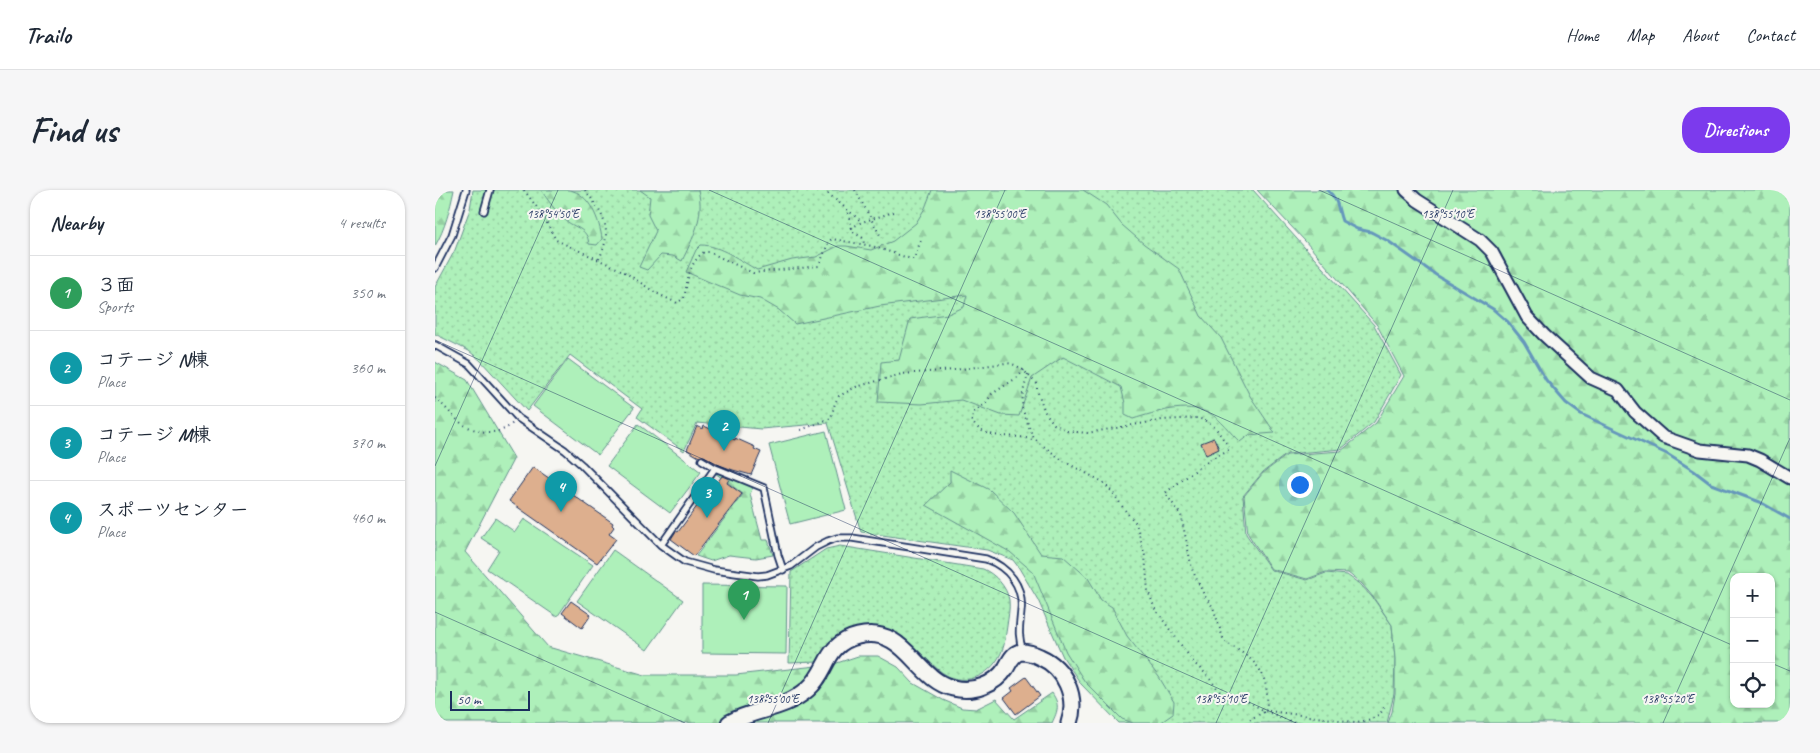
<!DOCTYPE html>
<html lang="en">
<head>
<meta charset="utf-8">
<style>
	body { margin:0; font-family:Caveat,"Klee One",sans-serif; background:#f6f6f7; color:#1f2937 }
	.controls { position:absolute; right:15px; bottom:15px; display:grid; overflow:hidden; border-radius:10px; box-shadow:0 1px 4px #0004 }
	.controls button { width:45px; height:45px; display:grid; place-items:center; padding:0; border:0; border-bottom:1px solid #e0e1e3; background:#fff; color:#1f2937; font:25px sans-serif }
	.scale { position:absolute; left:15px; bottom:12px; width:80px; box-sizing:border-box; padding-left:5px; border:2px solid #1b2f5e; border-top:0; font-size:14px; line-height:18px; white-space:nowrap; color:#1b2f5e; -webkit-text-stroke:4px #f6f6f2; paint-order:stroke }
	.you { position:absolute; left:864px; top:294px; width:18px; height:18px; margin:-12px; border:4px solid #fff; border-radius:50%; background:#1a73e8; box-shadow:0 0 0 8px #1a73e833 }
	.badge { display:grid; place-items:center; width:32px; height:32px; border-radius:50%; background:#7c3aed; color:#fff; font-size:16px; font-weight:700 }
	.pin { position:absolute; translate:-50% -41px; filter:drop-shadow(0 1px 2px #0008) }
	.pin::after { content:''; position:absolute; top:26px; width:18px; height:15px; background:inherit; clip-path:polygon(0 0,100% 0,50% 100%) }
	.list { margin:0; padding:0; list-style:none }
	h2 { display:flex; justify-content:space-between; align-items:center; height:65px; margin:0; padding:0 20px; font-size:21px }
	h2 small { font-size:16px; font-weight:400; color:#747a83 }
	.list li { display:grid; grid-template-columns:32px 1fr auto; gap:15px; align-items:center; box-sizing:border-box; height:75px; padding:0 20px; border-top:1px solid #e0e1e3 }
	.list b { display:block; font-size:19px; white-space:nowrap }
	.list p { margin:0; font-size:16px; white-space:nowrap; color:#747a83 }
	.list em { font-size:16px; font-style:normal; color:#747a83 }
	.icon { flex:none; width:28px; height:28px; fill:none; stroke:currentColor; stroke-width:2; stroke-linecap:round; stroke-linejoin:round }
	.map { position:relative; flex:none; width:1355px; height:533px; overflow:hidden; border-radius:20px }
	header { display:flex; align-items:center; gap:30px; box-sizing:border-box; height:70px; padding:0 25px; background:#fff; border-bottom:1px solid #e0e1e3 }
	header strong { font-size:24px }
	nav { display:flex; gap:28px; margin-inline-start:auto; font-size:18px }
	.intro { display:flex; align-items:center; justify-content:space-between; box-sizing:border-box; height:120px; padding:0 30px }
	h1 { margin:0; font-size:35px }
	.button { padding:12px 22px; border-radius:20px; background:#7c3aed; color:#fff; font-size:18px; font-weight:700 }
	main { display:flex; gap:30px; padding:0 30px }
	aside { flex:1; background:#fff; border-radius:20px; box-shadow:0 1px 4px #0004 }
	.map>svg:first-child { display:block }
</style>
</head>
<body>
<header>
<strong>Trailo</strong>
<nav><a>Home</a><a>Map</a><a>About</a><a>Contact</a></nav>
</header>
<div class="intro"><h1>Find us</h1><a class="button">Directions</a></div>
<main>
<aside>
<h2>Nearby<small>4 results</small></h2>
<ul class="list">
<li><span class="badge" style="background:#2e9e5b">1</span><div><b>３面</b><p>Sports</p></div><em>350 m</em></li>
<li><span class="badge" style="background:#0f9aa8">2</span><div><b>コテージ N棟</b><p>Place</p></div><em>360 m</em></li>
<li><span class="badge" style="background:#0f9aa8">3</span><div><b>コテージ M棟</b><p>Place</p></div><em>370 m</em></li>
<li><span class="badge" style="background:#0f9aa8">4</span><div><b>スポーツセンター</b><p>Place</p></div><em>460 m</em></li>
</ul>
</aside>
<div class="map">
<svg width="1355" height="533" viewBox="0 0 1355 533">
	<defs>
		<pattern id="grass-dots" width="8" height="8" patternUnits="userSpaceOnUse" patternTransform="scale(1.25)"><rect width="8" height="8" fill="#aef0ba"/><path d="M2 2h.1M6 6h.1" fill="none" stroke="#95cea2" stroke-width="1.8" stroke-linecap="round"/></pattern>
		<pattern id="forest-firs" width="22" height="20" patternUnits="userSpaceOnUse" patternTransform="scale(1.25)"><rect width="22" height="20" fill="#aef0ba"/><path d="M5 1l3.5 6h-7zM16 11l3.5 6h-7z" fill="#95cea2"/></pattern>
	</defs>
	<rect width="100%" height="100%" fill="#f6f6f2"/>
	<filter id="ink" filterUnits="userSpaceOnUse"><feTurbulence type="fractalNoise" baseFrequency=".02" numOctaves="2"/><feDisplacementMap in="SourceGraphic" scale="10" xChannelSelector="R" yChannelSelector="G"/><feConvolveMatrix kernelMatrix="1 2 1 2 8 2 1 2 1" color-interpolation-filters="sRGB"/></filter>
	<g filter="url(#ink)">
		<path fill="url(#grass-dots)" stroke="#64908c" d="M 38,0 L 818,0 L 939,135 L 966,185 L 939,232 L 906,259 L 852,264 L 828,282 L 808,306 L 811,344 L 836,380 L 872,390 L 891,383 L 912,385 L 926,395 L 938,408 L 957,435 L 960,469 L 959,504 L 952,533 L 684,533 L 646,494 L 628,467 L 603,410 L 584,378 L 578,370 L 552,360 L 426,342 L 393,233 L 326,239 L 262,233 L 249,261 L 202,227 L 207,219 L 135,165 L 92,221 L 45,170 L 34,161 L 0,144 L 0,97 L 20,60 L 35,19 Z
			M 405,356 L 548,379 C 560,384 572,397 574,410 C 575,419 573,428 572,436 C 571,443 570,449 569,455 C 562,480 538,497 513,486 C 505,482 498,475 492,469 C 470,448 450,431 418,441 C 400,446 390,455 383,472 L 354,473 L 356,382 L 391,359 Z"/>
		<path fill="url(#forest-firs)" stroke="#64908c" fill-rule="evenodd" d="M 0,0 L 19,0 C 15,19 10,39 0,56 Z
			M 106,0 C 115,0 125,0 134,0 C 155,3 165,32 167,49 L 162,55 L 154,54 C 152,37 140,39 129,29 C 120,21 113,10 106,0 Z
			M 205,0 L 263,0 C 270,26 258,48 247,71 L 238,66 L 226,65 L 212,80 L 204,77 L 221,41 L 213,25 L 215,7 Z
			M 497,0 L 648,0 L 671,15 L 687,35 L 709,54 L 744,79 L 766,126 L 786,148 L 815,206 L 840,243 L 814,245 L 805,252 C 795,243 786,229 774,223 C 751,212 721,222 698,229 L 690,225 L 690,213 L 686,197 L 628,167 L 597,188 L 584,226 L 566,225 L 526,210 L 487,214 L 443,212 L 446,172 L 464,170 L 475,129 L 513,124 L 529,117 L 532,105 L 445,116 L 360,134 L 344,120 L 325,109 L 305,105 L 251,82 L 261,60 L 266,55 C 285,55 306,71 322,80 L 357,70 L 381,67 L 403,56 L 411,56 L 436,60 L 458,51 L 481,33 L 490,18 Z
			M 822,0 L 1355,0 L 1355,533 L 953,533 L 957,522 L 960,504 L 960,469 L 957,435 L 938,407 L 927,394 L 913,383 L 891,382 L 872,389 L 836,379 L 813,344 L 809,306 L 828,283 L 852,265 L 906,261 L 941,233 L 969,186 L 942,135 L 870,51 ZM 1299,387 L 1336,387 L 1336,514 L 1299,514 Z
			M 0,172 L 32,190 L 79,268 L 30,362 L 113,457 L 210,485 L 301,485 L 399,474 L 423,466 L 443,466 L 463,477 L 478,493 L 508,510 L 527,518 L 541,519 L 561,509 L 579,529 L 617,503 C 625,515 623,520 617,533 L 0,533 Z
			M 515,280 L 555,300 L 579,323 L 606,364 L 628,366 L 653,388 L 666,410 L 677,417 L 692,446 L 724,487 L 739,512 L 738,524 L 725,533 L 698,533 L 687,529 L 650,492 L 631,462 L 598,382 L 575,362 L 491,315 L 515,292 Z
			M 281,281 L 318,297 L 315,304 L 327,350 L 333,350 L 338,365 L 321,368 L 294,365 L 276,371 L 261,366 L 308,304 L 280,283 Z"/>
		<path fill="#aef0ba" stroke="#64908c" d="M 133,169 L 199,218 L 163,265 L 98,216 Z
			M 203,234 L 266,282 L 235,323 L 172,276 Z
			M 391,241 L 411,320 L 355,334 L 334,255 Z
			M 60,328 L 80,342 L 89,329 L 158,375 L 122,427 L 52,379 L 64,360 L 46,348 Z
			M 178,360 L 248,410 L 212,460 L 142,411 Z
			M 267,395 L 352,396 L 351,464 L 267,463 Z"/>
		<g fill="none" stroke-linecap="round" stroke-linejoin="round">
			<path stroke="#6597bb" stroke-width="3" d="M 892,0 C 904,10 902,17 907,31 L 922,39 L 936,42 L 953,51 L 1001,85 L 1058,119 L 1073,132 L 1089,152 L 1111,190 L 1131,213 L 1146,224 L 1232,264 L 1259,281 L 1276,294 L 1325,312 L 1355,329"/>
		</g>
		<path fill="#ddaf8e" stroke="#1b2f5e" d="M 262,236 L 268,239 L 269,236 L 300,250 L 300,248 L 320,257 L 319,259 L 326,262 L 316,285 L 298,280 L 282,274 L 269,266 L 264,267 L 252,260 Z
			M 779,248 L 784,259 L 771,265 L 766,253 Z
			M 98,277 L 178,333 L 177,335 L 179,337 L 174,344 L 181,349 L 162,373 L 74,311 Z
			M 287,286 L 294,289 L 292,293 L 307,304 L 259,366 L 236,349 L 241,341 L 243,342 L 274,300 L 275,302 Z
			M 136,411 L 156,425 L 147,438 L 127,423 Z
			M 591,487 L 605,506 L 581,524 L 569,508 L 578,501 L 576,498 Z"/>
		<g fill="none" stroke-linecap="round" stroke-linejoin="round">
			<g stroke="#1b2f5e" stroke-width="9">
				<path id="lane" d="M 49,21 L 55,0
					M 0,78 L 17,45 L 31,0
					M 0,155 L 34,174 L 83,228 L 130,260 L 147,275 L 226,355 L 250,372 L 279,380 L 323,386 L 332,385 L 356,376 L 381,357 L 393,351 L 402,348 L 417,348 L 551,369 C 573,377 589,396 586,421 C 585,435 582,446 588,460
					M 267,270 L 280,278 L 329,298 L 343,365 L 348,380
					M 226,355 L 280,278"/>
			</g>
			<g stroke="#1b2f5e" stroke-width="15">
				<path id="street" d="M 971,0 L 982,10 L 1045,50 L 1057,62 L 1092,127 L 1109,145 L 1156,188 L 1183,200 L 1200,222 L 1228,247 L 1265,260 L 1313,265 L 1325,270 L 1355,288"/>
			</g>
			<g stroke="#1b2f5e" stroke-width="19">
				<path id="secondary" d="M 294,533 C 321,518 349,520 373,499 C 394,481 389,454 423,446 C 471,435 480,489 518,498 C 538,503 560,495 571,478 C 575,471 578,463 586,462 C 592,462 599,464 605,467 C 630,478 643,507 634,533"/>
			</g>
			<path stroke="#1b2f5e" stroke-width="2" stroke-dasharray="1 4" stroke-linecap="butt" d="M 89,0 L 107,24 L 121,50 L 188,81 L 221,103 L 242,113 L 249,108 C 253,90 253,74 269,62 L 274,62 L 318,83 L 384,76 L 394,51 L 397,49 L 437,56 L 476,69 L 479,69 L 486,50
				M 150,0 C 168,24 179,39 164,69
				M 389,0 L 427,32
				M 420,0 L 445,45
				M 413,23 L 418,42 L 428,48 L 429,54
				M 416,38 L 427,32 L 462,21
				M 589,180 L 583,187 L 557,204 L 550,214 L 539,222 L 536,230 C 551,254 578,241 600,251
				M 593,184 L 588,202 L 587,218 L 597,245 L 603,252 L 630,272 L 668,292 L 678,303 L 692,323 L 701,333 L 710,366 L 713,401 L 720,419 L 759,473 L 771,484 L 793,512 L 802,509 L 810,510 L 830,521 L 860,533
				M 0,208 C 9,215 17,226 26,233 C 41,243 64,247 78,233
				M 366,240 L 396,228 L 400,213 L 404,206 L 421,197 L 467,184 L 519,180 L 571,173 C 586,174 592,185 602,194 L 602,200 L 610,222 L 619,234 L 632,241 L 652,243 L 727,230 L 762,228 L 769,230 L 780,237 L 795,259 L 774,270 L 730,303 L 746,325 L 757,379 L 769,405 L 778,417 L 788,448 L 790,452 C 800,458 814,466 822,476 C 831,486 835,509 830,521
				M 834,521 L 920,532 C 932,531 945,528 950,516
				M 811,533 L 817,528 L 829,522"/>
			<use href="#lane" stroke="#f6f6f2" stroke-width="5.5"/>
			<use href="#street" stroke="#f6f6f2" stroke-width="11"/>
			<use href="#secondary" stroke="#f6f6f2" stroke-width="15"/>
		</g>
	</g>
	<path fill="none" stroke="#1b2f5e" stroke-width="1" stroke-opacity="0.45" d="M 274,0 L 1299,456M 884,0 L 1355,210M 0,150 L 861,533M 0,276 L 123,0M 0,422 L 250,533M 1336,473 L 1355,481M 333,533 L 570,0M 781,533 L 1018,0M 1228,533 L 1355,248"/>
	<g font-size="12" text-anchor="middle" fill="#1b2f5e" stroke="#f6f6f2" stroke-width="4" stroke-linejoin="round" paint-order="stroke">
		<text x="118" y="28">138°54'50"E</text>
		<text x="565" y="28">138°55'00"E</text>
		<text x="1013" y="28">138°55'10"E</text>
		<text x="338" y="513">138°55'00"E</text>
		<text x="786" y="513">138°55'10"E</text>
		<text x="1233" y="513">138°55'20"E</text>
	</g>
</svg>
<div class="controls">
<button>+</button>
<button>−</button>
<button><svg class="icon" aria-label="locate" viewBox="0 0 24 24"><circle cx="12" cy="12" r="6"/><path d="M12 2v4M12 18v4M2 12h4M18 12h4"/></svg></button>
</div>
<div class="scale">50 m</div>
<div class="you"></div>
<div class="pin badge" style="left:309px;top:430px;background:#2e9e5b">1</div>
<div class="pin badge" style="left:289px;top:261px;background:#0f9aa8">2</div>
<div class="pin badge" style="left:272px;top:328px;background:#0f9aa8">3</div>
<div class="pin badge" style="left:126px;top:322px;background:#0f9aa8">4</div>
</div>
</main>
</body>
</html>
